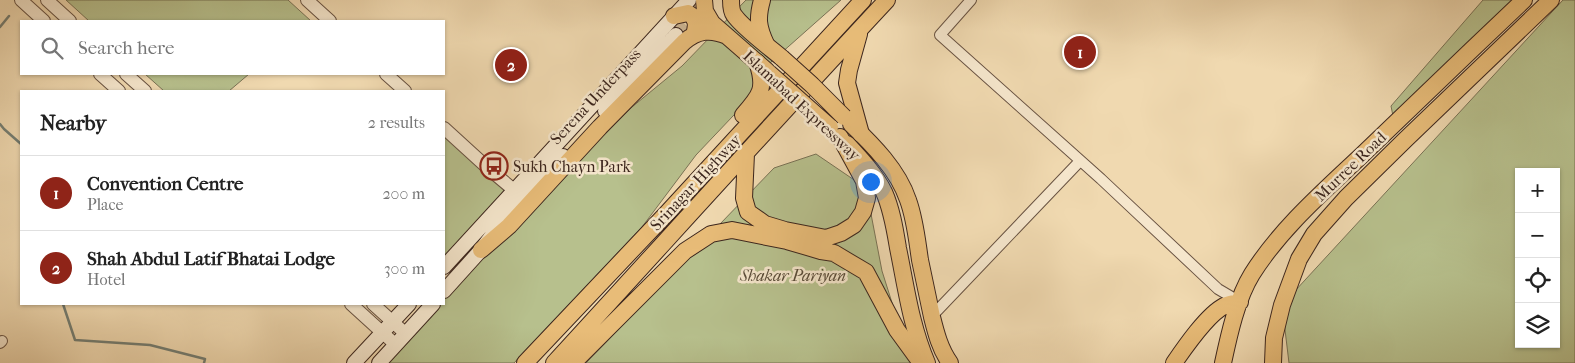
<!DOCTYPE html>
<html lang="en">
<head>
<meta charset="utf-8">
<style>
	body { margin:0; font-family:"IM FELL French Canon",serif; background:#f6f6f6; color:#222 }
	.controls { position:absolute; right:15px; bottom:15px; display:grid; overflow:hidden; border-radius:0px; box-shadow:0 1px 4px #0004 }
	.controls button { width:45px; height:45px; display:grid; place-items:center; padding:0; border:0; border-bottom:1px solid #e0e0e0; background:#fff; color:#222; font:25px sans-serif }
	.you { position:absolute; left:870px; top:181px; width:18px; height:18px; margin:-12px; border:4px solid #fff; border-radius:50%; background:#1a73e8; box-shadow:0 0 0 8px #1a73e833 }
	.badge { display:grid; place-items:center; width:32px; height:32px; border-radius:50%; background:#8f2418; color:#fff; font-size:16px; font-weight:700 }
	.pin { position:absolute; translate:-50% -50%; border:2px solid #fff; box-shadow:0 1px 5px #0006 }
	.list { margin:0; padding:0; list-style:none }
	h2 { display:flex; justify-content:space-between; align-items:center; height:65px; margin:0; padding:0 20px; font-size:21px }
	h2 small { font-size:16px; font-weight:400; color:#767676 }
	.list li { display:grid; grid-template-columns:32px 1fr auto; gap:15px; align-items:center; box-sizing:border-box; height:75px; padding:0 20px; border-top:1px solid #e0e0e0 }
	.list b { display:block; font-size:19px; white-space:nowrap }
	.list p { margin:0; font-size:16px; white-space:nowrap; color:#767676 }
	.list em { font-size:16px; font-style:normal; color:#767676 }
	.icon { flex:none; width:28px; height:28px; fill:none; stroke:currentColor; stroke-width:2; stroke-linecap:round; stroke-linejoin:round }
	.map { position:relative; flex:none; width:1575px; height:363px; overflow:hidden }
	.search { position:absolute; background:#fff; box-shadow:0 1px 4px #0004; left:20px; top:20px; width:425px; height:55px; display:flex; align-items:center; gap:12px; box-sizing:border-box; padding:0 18px; border-radius:0px; color:#767676; font-size:19px }
	.panel { position:absolute; background:#fff; box-shadow:0 1px 4px #0004; left:20px; top:90px; width:425px; height:215px; border-radius:0px }
	.map>svg:first-child { display:block }
</style>
</head>
<body>
<div class="map">
<svg width="1575" height="363" viewBox="0 0 1575 363">
	<rect width="100%" height="100%" fill="#f0d9b0"/>
	<filter id="stains"><feTurbulence type="fractalNoise" baseFrequency=".004" numOctaves="4"/><feColorMatrix values="0 0 0 0 .2 0 0 0 0 .09 0 0 0 0 .02 0 0 0 .5 -.17"/></filter>
	<radialGradient id="worn" r=".72"><stop offset=".6" stop-color="#630" stop-opacity="0"/><stop offset="1" stop-color="#630" stop-opacity=".3"/></radialGradient>
	<path fill="#b7c08d" stroke="#797255" fill-rule="evenodd" d="M 66,0 L 288,0 L 311,21 L 89,21 Z
		M 746,0 L 841,0 L 771,62 L 751,97 L 696,155 L 642,227 L 514,363 L 384,363 L 439,304 L 444,304 L 444,299 L 467,273 L 632,107 L 682,66 Z
		M 1483,0 L 1521,0 L 1393,116 L 1391,106 Z
		M 1563,0 L 1575,0 L 1575,363 L 1289,363 L 1282,305 ZM 1519,172 L 1556,172 L 1556,344 L 1519,344 Z
		M 145,74 L 249,74 L 229,91 L 164,91 Z
		M 444,133 L 507,193 L 444,259 Z
		M 816,154 L 866,188 L 882,271 L 911,363 L 586,363 L 774,168 Z"/>
	<g fill="none" stroke-linecap="round" stroke-linejoin="round">
		<path stroke="#747e73" stroke-width="2.5" d="M 0,27 L 9,16
			M 0,124 L 4,129 L 21,144
			M 63,304 L 75,340 L 150,345 L 205,359 L 204,363"/>
		<path stroke="#ccb593" stroke-width="14" stroke-dasharray="14 7" stroke-linecap="butt" d="M 676,35 L 700,10"/>
		<g stroke="#685242" stroke-width="12">
			<path id="minor" d="M 971,0 L 940,35 L 1101,179 L 1218,289 L 1240,302
				M 932,316 L 1080,161
				M 0,343 L 2,341"/>
		</g>
		<g stroke="#685242" stroke-width="14">
			<path id="tertiary" d="M 21,0 L 44,21
				M 47,0 L 70,21
				M 307,0 L 330,21
				M 100,74 L 119,91
				M 126,74 L 145,91
				M 386,74 L 405,91
				M 444,128 L 490,170 L 514,190
				M 351,304 L 396,345
				M 373,304 L 406,334"/>
		</g>
		<g stroke="#3b251d" stroke-width="16">
			<path id="secondary" d="M 605,111 L 676,35
				M 444,267 L 689,0
				M 444,291 L 481,250 L 508,214 L 563,156
				M 354,363 L 409,304
				M 379,363 L 433,304"/>
		</g>
		<g stroke="#3b251d" stroke-width="18">
			<path id="primary" d="M 704,0 L 705,11 L 712,23 L 767,71
				M 731,0 C 731,5 731,11 734,15 C 743,28 769,47 782,58
				M 674,16 L 688,13 C 697,18 697,25 694,35
				M 851,124 C 873,145 898,170 908,200 C 915,219 917,240 920,260 C 924,279 928,298 932,317 C 936,333 940,349 950,363
				M 847,144 C 861,159 875,174 884,192 C 892,210 895,230 898,248 C 906,287 911,326 927,363
				M 481,250 L 509,226 L 600,127 L 684,42 C 698,30 711,29 727,36"/>
		</g>
		<g stroke="#3b251d" stroke-width="18">
			<path id="trunk" d="M 762,0 C 757,18 758,27 766,44
				M 859,34 L 849,70 L 847,83 L 861,134
				M 743,115 C 761,95 766,88 757,62
				M 746,154 L 744,198 L 748,212 L 765,224 L 785,230 L 826,238 L 841,233 L 854,225 L 863,212 L 867,198 L 864,181 L 840,137
				M 525,363 L 667,213 L 863,0
				M 554,363 C 665,242 775,120 887,0
				M 573,363 L 685,251 L 711,234 L 732,230 L 787,241 L 821,251 L 834,253 L 866,272 L 897,330 L 921,363
				M 1174,363 C 1185,347 1207,315 1224,306 C 1229,304 1234,303 1240,302
				M 1223,363 C 1229,335 1237,298 1252,274 C 1281,228 1324,191 1363,154 C 1416,103 1470,51 1524,0
				M 1273,363 L 1274,338 L 1282,305 L 1299,259 L 1314,234 L 1346,198 L 1405,140 L 1551,0"/>
		</g>
		<use href="#minor" stroke="#f5e6cc" stroke-width="10"/>
		<use href="#tertiary" stroke="#f5e6cc" stroke-width="12"/>
		<use href="#secondary" stroke="#f5e6cc" stroke-width="14"/>
		<use href="#primary" stroke="#e8bc78" stroke-width="16"/>
		<use href="#trunk" stroke="#e8bc78" stroke-width="16"/>
		<g stroke="#3b251d" stroke-width="18" stroke-linecap="butt">
			<path id="primary-bridge" d="M 782,58 L 812,85 L 844,117
				M 769,73 L 830,127"/>
		</g>
		<use href="#primary-bridge" stroke="#e8bc78" stroke-width="16"/>
	</g>
	<defs>
		<g id="bus-ring" transform="scale(1.4375)"><circle r="9.5" fill="#f5e6cc" stroke="#8f2418" stroke-width="1.5"/><path d="M-5-6H5V4H4V6H2V4H-2V6H-4V4H-5ZM-3.5-4V0h7V-4ZM-3.5 1.2v1.5H-2V1.2ZM2 1.2v1.5H3.5V1.2Z" fill="#8f2418"/></g>
	</defs>
	<g fill-rule="evenodd">
		<use href="#bus-ring" x="494" y="166"/>
	</g>
	<g text-anchor="middle" stroke-width="5" stroke-linejoin="round" paint-order="stroke">
		<g font-size="16" fill="#3b251d" stroke="#f5e6cc">
			<text transform="translate(595 96) rotate(-47)" y="6">Serena Underpass</text>
			<text transform="translate(802 105) rotate(43)" y="6">Islamabad Expressway</text>
			<text transform="translate(1350 166) rotate(-44)" y="6">Murree Road</text>
			<text transform="translate(695 182) rotate(-47)" y="6">Srinagar Highway</text>
		</g>
		<g font-size="16" fill="#3b251d" stroke="#f5e6cc" text-anchor="start">
			<text x="513" y="172">Sukh Chayn Park</text>
		</g>
		<g font-size="16" font-style="italic" fill="#5a4c39" stroke="#f5e6cc">
			<text x="793" y="281">Shakar Pariyan</text>
		</g>
	</g>
	<rect width="100%" height="100%" filter="url(#stains)"/>
	<rect width="100%" height="100%" fill="url(#worn)"/>
</svg>
<div class="controls">
<button>+</button>
<button>−</button>
<button><svg class="icon" aria-label="locate" viewBox="0 0 24 24"><circle cx="12" cy="12" r="6"/><path d="M12 2v4M12 18v4M2 12h4M18 12h4"/></svg></button>
<button><svg class="icon" aria-label="layers" viewBox="0 0 24 24"><path d="M12 4l9 5-9 5-9-5zM3 14l9 5 9-5"/></svg></button>
</div>
<div class="you"></div>
<div class="pin badge" style="left:1080px;top:52px">1</div>
<div class="pin badge" style="left:511px;top:65px">2</div>
<div class="search"><svg class="icon" aria-label="search" viewBox="0 0 24 24"><circle cx="10" cy="10" r="6"/><path d="M15 15l6 6"/></svg>Search here</div>
<section class="panel">
<h2>Nearby<small>2 results</small></h2>
<ul class="list">
<li><span class="badge">1</span><div><b>Convention Centre</b><p>Place</p></div><em>200 m</em></li>
<li><span class="badge">2</span><div><b>Shah Abdul Latif Bhatai Lodge</b><p>Hotel</p></div><em>300 m</em></li>
</ul>
</section>
</div>
</body>
</html>
